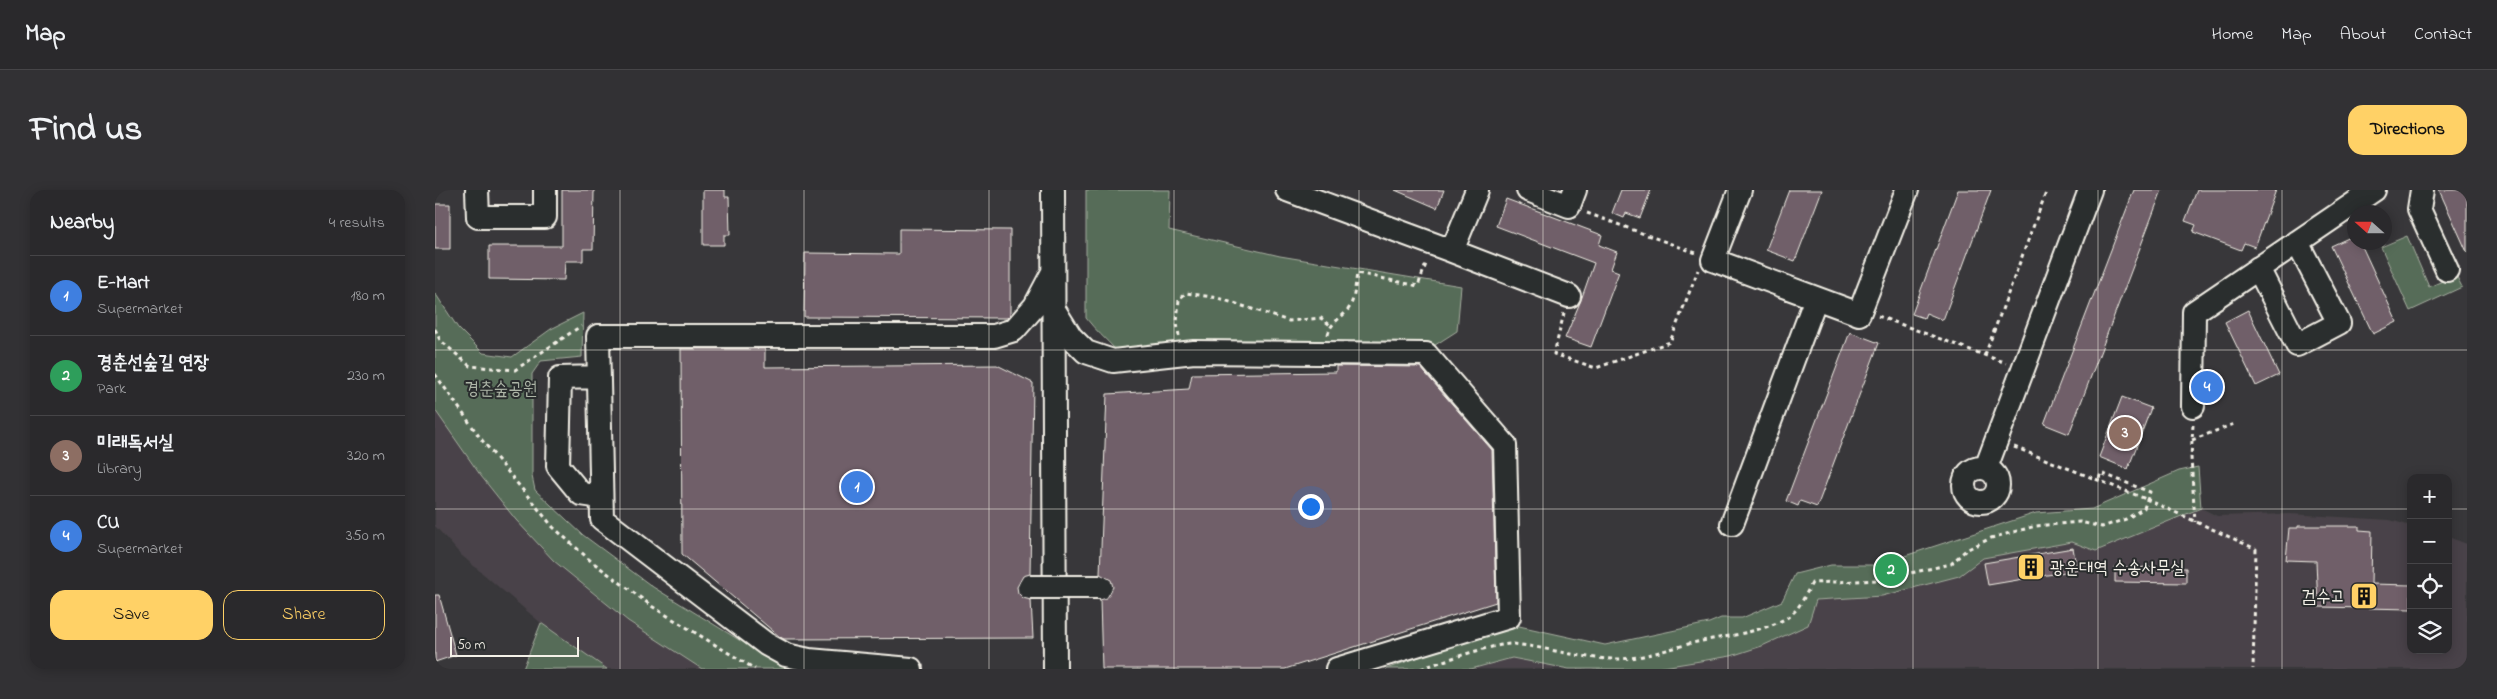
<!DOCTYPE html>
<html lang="en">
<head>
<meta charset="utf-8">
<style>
	body { margin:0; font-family:"Indie Flower","Poor Story",sans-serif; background:#323134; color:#f1f3f6 }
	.controls { position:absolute; right:15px; bottom:15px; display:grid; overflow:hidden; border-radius:10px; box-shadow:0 2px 12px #0003 }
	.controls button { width:45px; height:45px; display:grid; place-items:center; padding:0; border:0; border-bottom:1px solid #464548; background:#2a292c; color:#f1f3f6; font:25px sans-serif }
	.compass { position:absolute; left:1912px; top:15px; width:45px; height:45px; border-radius:50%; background:#2a292c; box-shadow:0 2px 12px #0003; rotate:291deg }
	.scale { position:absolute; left:15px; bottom:12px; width:129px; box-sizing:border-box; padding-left:5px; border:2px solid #f4f1e8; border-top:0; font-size:14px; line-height:18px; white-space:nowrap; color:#f4f1e8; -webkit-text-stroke:4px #2a2d2e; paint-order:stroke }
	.you { position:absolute; left:875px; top:316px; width:18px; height:18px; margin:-12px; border:4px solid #fff; border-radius:50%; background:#1a73e8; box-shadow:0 0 0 8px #1a73e833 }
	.badge { display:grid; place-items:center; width:32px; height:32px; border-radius:50%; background:#ffd166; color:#fff; font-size:16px; font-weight:700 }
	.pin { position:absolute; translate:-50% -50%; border:2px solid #fff; box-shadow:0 1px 5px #0006 }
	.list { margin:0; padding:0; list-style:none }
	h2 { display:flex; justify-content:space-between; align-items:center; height:65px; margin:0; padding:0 20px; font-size:21px }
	h2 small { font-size:16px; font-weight:400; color:#a5a6a9 }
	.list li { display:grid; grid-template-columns:32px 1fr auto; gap:15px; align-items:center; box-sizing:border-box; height:80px; padding:0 20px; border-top:1px solid #464548 }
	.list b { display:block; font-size:19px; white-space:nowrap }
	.list p { margin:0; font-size:16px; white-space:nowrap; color:#a5a6a9 }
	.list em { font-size:16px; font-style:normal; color:#a5a6a9 }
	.actions { display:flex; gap:10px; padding:15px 20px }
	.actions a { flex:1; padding:11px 0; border:1px solid #ffd166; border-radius:15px; text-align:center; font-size:18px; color:#ffd166 }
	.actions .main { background:#ffd166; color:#111 }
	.icon { flex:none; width:28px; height:28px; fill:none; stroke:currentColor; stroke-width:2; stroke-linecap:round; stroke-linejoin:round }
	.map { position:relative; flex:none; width:2032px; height:479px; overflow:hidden; border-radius:15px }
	header { display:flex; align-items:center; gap:30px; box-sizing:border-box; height:70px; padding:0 25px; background:#2a292c; border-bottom:1px solid #464548 }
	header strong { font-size:24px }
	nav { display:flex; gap:28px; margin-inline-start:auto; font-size:18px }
	.intro { display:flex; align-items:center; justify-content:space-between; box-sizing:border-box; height:120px; padding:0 30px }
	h1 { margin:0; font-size:35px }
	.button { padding:12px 22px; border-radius:15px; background:#ffd166; color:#111; font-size:18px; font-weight:700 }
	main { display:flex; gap:30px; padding:0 30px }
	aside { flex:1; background:#2a292c; border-radius:15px; box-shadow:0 2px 12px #0003 }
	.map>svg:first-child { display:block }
</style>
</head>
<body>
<header>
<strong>Map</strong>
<nav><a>Home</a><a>Map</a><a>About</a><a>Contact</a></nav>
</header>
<div class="intro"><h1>Find us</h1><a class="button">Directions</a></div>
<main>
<aside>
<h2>Nearby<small>4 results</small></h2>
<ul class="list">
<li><span class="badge" style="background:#3f7fe0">1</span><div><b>E-Mart</b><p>Supermarket</p></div><em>180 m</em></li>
<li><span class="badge" style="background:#2e9e5b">2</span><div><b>경춘선숲길 연장</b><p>Park</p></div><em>230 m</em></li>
<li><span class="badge" style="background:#8d6e63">3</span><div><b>미래독서실</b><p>Library</p></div><em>320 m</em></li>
<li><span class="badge" style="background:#3f7fe0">4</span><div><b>CU</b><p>Supermarket</p></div><em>350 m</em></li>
</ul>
<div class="actions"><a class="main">Save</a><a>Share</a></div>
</aside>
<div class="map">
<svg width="2032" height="479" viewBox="0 0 2032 479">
	<rect width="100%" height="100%" fill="#38373a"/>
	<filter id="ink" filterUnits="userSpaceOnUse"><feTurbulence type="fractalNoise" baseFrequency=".02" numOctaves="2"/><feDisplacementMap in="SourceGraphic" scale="10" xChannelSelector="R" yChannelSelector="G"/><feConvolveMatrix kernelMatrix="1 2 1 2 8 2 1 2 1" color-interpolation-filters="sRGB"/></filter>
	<g filter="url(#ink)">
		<path fill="#494348" d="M 0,220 L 46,286 L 81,330 L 119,371 L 193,431 L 267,479 L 172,479 L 106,433 L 26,365 L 0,336 Z
			M 1766,318 L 1782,326 L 1855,324 L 1955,330 L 1976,336 L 1976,460 L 2013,460 L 2013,347 L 2032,354 L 2032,479 L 1216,479 L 1296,466 L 1327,456 L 1381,410 L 1447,406 L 1524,386 L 1548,368 L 1637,352 L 1661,361 Z
			M 1077,468 L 1134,479 L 1036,479 Z"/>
		<path fill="#576c58" stroke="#a6aea0" d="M 651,0 L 735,0 L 734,40 L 845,66 L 1026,96 L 1022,141 L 997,157 L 681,160 C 671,149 660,140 651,128 Z
			M 1972,46 L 1994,97 L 2021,85 L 2027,97 L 1975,121 L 1946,57 Z
			M 0,103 L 23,138 L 48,163 L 77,167 L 116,139 L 148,123 L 147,167 L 106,171 L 97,184 L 97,286 L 100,300 L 148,345 L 218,397 L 340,472 L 357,479 L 267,479 L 193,431 L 119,371 L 81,330 L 46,286 L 0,220 Z
			M 1763,277 L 1766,318 L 1661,361 L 1637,352 L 1548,368 L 1524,386 L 1447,406 L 1381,410 L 1373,435 L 1327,456 L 1296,466 L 1216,479 L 1134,479 L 1077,468 L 1036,479 L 951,479 L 1075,434 L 1170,455 L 1274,433 L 1286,428 L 1307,428 L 1347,411 L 1360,384 L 1396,375 L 1442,375 L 1601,323 L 1657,319 L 1744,281 Z
			M 106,433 L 172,479 L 88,479 Z"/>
		<path fill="#705f69" stroke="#f4f1e8" d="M 127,0 L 159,0 L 158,59 L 148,59 L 148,71 L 130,71 L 129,90 L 54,89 L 54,56 L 127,56 Z
			M 268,0 L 290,0 L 290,7 L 294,7 L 295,45 L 289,45 L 289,55 L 268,55 Z
			M 960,0 L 1009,0 L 1002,18 Z
			M 1186,0 L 1216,0 L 1205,28 L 1191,23 L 1189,28 L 1177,23 Z
			M 1354,0 L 1387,0 L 1360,71 L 1331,60 Z
			M 1523,0 L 1556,0 L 1508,130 L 1491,123 L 1489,128 L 1477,124 Z
			M 1699,0 L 1727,0 L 1634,244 L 1609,234 Z
			M 1762,0 L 1841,0 L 1820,57 L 1809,53 L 1806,60 L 1758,42 L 1761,35 L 1750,31 Z
			M 2004,0 L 2032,0 L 2032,62 Z
			M 1071,9 L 1167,45 L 1164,55 L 1182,62 L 1176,79 L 1184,82 L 1156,157 L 1130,148 L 1146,110 L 1159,73 L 1061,36 Z
			M 0,14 L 15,14 L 15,59 L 0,59 Z
			M 464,39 L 575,40 L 575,125 L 572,128 L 369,127 L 370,63 L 464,64 Z
			M 1920,45 L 1920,52 L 1925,52 L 1962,132 L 1938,144 L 1896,56 Z
			M 1813,120 L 1844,185 L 1821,196 L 1790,132 Z
			M 1415,142 L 1444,153 L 1382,317 L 1365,311 L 1363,316 L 1351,311 Z
			M 246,159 L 330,159 L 330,177 L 562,175 L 598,193 L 595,384 L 588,386 L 582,397 L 583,403 L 588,408 L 596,410 L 598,448 L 349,449 L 345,447 L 247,364 Z
			M 901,176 L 985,177 L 1057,260 L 1061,412 L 850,479 L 667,479 L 665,410 L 672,408 L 678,397 L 676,390 L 665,384 L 672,204 L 754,199 L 757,184 L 901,182 Z
			M 1687,207 L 1716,218 L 1693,279 L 1664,267 Z
			M 1863,336 L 1924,336 L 1924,340 L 1937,341 L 1936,394 L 1976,395 L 1976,419 L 1883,417 L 1881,371 L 1851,370 L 1854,338 L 1863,338 Z
			M 1638,358 L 1642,380 L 1553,395 L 1549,373 Z
			M 1680,377 L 1751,378 L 1751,393 L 1680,392 Z
			M 0,405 L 4,405 L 21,465 L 0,472 Z"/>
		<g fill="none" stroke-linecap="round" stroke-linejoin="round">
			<g stroke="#f4f1e8" stroke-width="26">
				<path id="minor" d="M 42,0 L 43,27 L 110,27 L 110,0
					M 618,0 L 620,479
					M 852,0 L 1017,61 L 1042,0
					M 1093,0 L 1134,16 L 1140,0
					M 1305,0 L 1278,70 L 1424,124 L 1472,0
					M 1987,0 L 1984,19 L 2012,80
					M 1017,61 L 1134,106
					M 1823,78 L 1862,155 L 1904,133 L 1862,52
					M 618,118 L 636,147 L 651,162 L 678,171 L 759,162 L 991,164 L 1070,255 L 1074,427 L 902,479
					M 163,187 L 125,188 L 123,276 L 146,304 L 166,307
					M 1758,216 L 1759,122 L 1939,0
					M1529 295a17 17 0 1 1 34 0a17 17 0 1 1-34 0Z
					M 1551,278 L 1655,0
					M 1297,334 L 1381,108
					M 476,479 L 374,470 L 351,465 L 331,454 L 167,329 L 163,146 L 559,146 L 579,140 L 600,116 L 618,82"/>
			</g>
			<path stroke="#f4f1e8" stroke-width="3" stroke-dasharray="4 4" stroke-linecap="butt" d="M 1152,23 L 1261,63
				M 1129,123 L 1119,164 L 1161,178 L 1235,152 L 1263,80
				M 1443,126 L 1571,173
				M 0,139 L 5,150 L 35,176 L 80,180 L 146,136
				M 893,145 C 895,133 904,130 912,121 C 920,111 920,96 922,83 L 983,96 L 992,71
				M 744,146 L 742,133 L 744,109 L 751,103 L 783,108 L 854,131 L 886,128 L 895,135
				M 1550,165 L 1612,0
				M 0,184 L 46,249 L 118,337 L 156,371 L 218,417 L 320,479
				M 1758,235 L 1756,267 L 1760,332
				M 1757,250 L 1799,234
				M 1579,257 L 1711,309
				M 986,479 C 1004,472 1061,453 1078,454 C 1112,457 1145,469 1180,469 C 1208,469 1235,458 1262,452 C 1291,446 1323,443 1350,429 C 1364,421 1369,407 1377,393 L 1444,390 L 1516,374 L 1531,360 L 1556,348 L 1601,336 L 1645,332 L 1667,337 L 1691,329 L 1709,318 L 1715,302 L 1666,283 L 1664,289"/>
			<use href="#minor" stroke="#2a2d2e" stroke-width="22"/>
			<g stroke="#f4f1e8" stroke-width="26" stroke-linecap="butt">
				<path id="minor-bridge" d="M 595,397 L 665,397"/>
			</g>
			<path stroke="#f4f1e8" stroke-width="3" stroke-dasharray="4 4" stroke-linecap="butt" d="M 1711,309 L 1821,359 L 1818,479"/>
			<use href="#minor-bridge" stroke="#2a2d2e" stroke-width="22"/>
		</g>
	</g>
	<path fill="none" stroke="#f4f1e8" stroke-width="1" stroke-opacity="0.55" d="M 185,0 L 185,479M 369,0 L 369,479M 554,0 L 554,479M 739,0 L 739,479M 924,0 L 924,479M 1108,0 L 1108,479M 1293,0 L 1293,479M 1478,0 L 1478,479M 1663,0 L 1663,479M 1847,0 L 1847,479M 0,160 L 2032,160M 0,319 L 1976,319M 2013,319 L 2032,319"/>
	<defs>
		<g id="building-square" transform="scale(1.4375)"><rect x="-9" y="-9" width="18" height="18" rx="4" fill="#ffd166" stroke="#2a2d2e"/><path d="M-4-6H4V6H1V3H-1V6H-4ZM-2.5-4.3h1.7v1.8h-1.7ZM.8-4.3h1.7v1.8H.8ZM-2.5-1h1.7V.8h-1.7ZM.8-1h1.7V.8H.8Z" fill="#111"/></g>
	</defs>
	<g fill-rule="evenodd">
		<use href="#building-square" x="1596" y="377"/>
		<use href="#building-square" x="1929" y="406"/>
	</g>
	<g text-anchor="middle" stroke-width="4" stroke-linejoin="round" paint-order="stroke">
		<g font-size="18" fill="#adb5a7" stroke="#2a2d2e">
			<text x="66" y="204">경춘숲공원</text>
		</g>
		<g font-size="18" fill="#f4f1e8" stroke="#2a2d2e" text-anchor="start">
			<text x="1615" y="383">광운대역 수송사무실</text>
			<text x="1910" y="412" text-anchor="end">검수고</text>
		</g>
	</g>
</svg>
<div class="controls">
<button>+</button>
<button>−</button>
<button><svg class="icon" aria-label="locate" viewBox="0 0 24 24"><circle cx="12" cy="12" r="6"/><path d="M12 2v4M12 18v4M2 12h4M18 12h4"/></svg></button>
<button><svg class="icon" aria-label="layers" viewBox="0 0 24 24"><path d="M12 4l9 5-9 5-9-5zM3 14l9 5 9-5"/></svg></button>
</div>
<svg class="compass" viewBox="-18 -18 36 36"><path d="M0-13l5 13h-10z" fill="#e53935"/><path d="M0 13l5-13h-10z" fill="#a5a6a9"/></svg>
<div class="scale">50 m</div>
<div class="you"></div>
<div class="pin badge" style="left:422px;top:297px;background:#3f7fe0">1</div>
<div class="pin badge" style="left:1456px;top:380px;background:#2e9e5b">2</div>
<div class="pin badge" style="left:1690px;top:243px;background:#8d6e63">3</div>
<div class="pin badge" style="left:1772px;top:197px;background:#3f7fe0">4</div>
</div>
</main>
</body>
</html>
